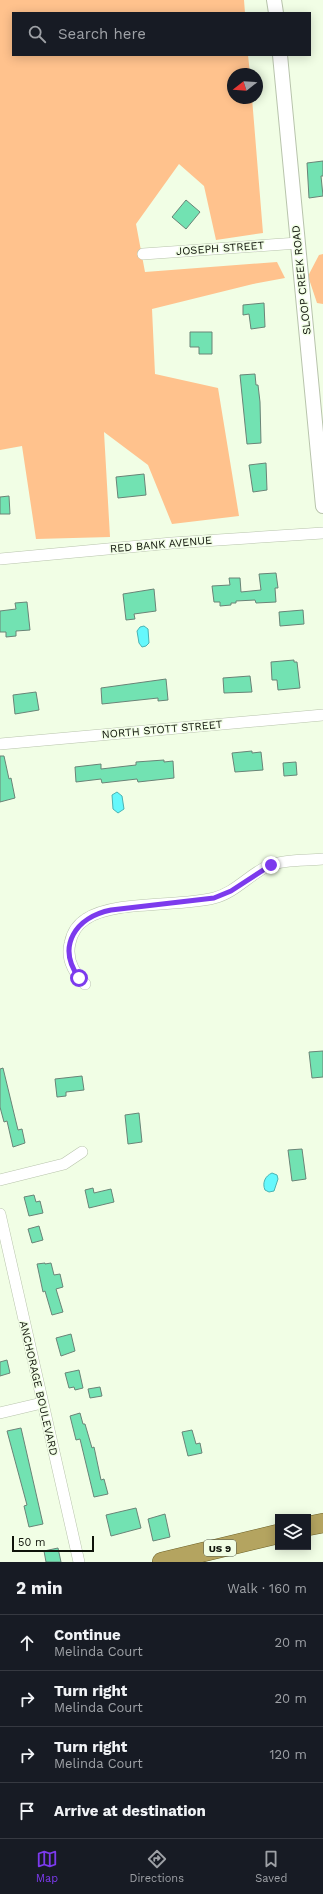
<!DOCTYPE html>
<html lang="en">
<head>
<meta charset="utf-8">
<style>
	body { margin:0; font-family:"Work Sans",sans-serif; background:#242831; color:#f1f3f6 }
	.controls { position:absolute; right:12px; bottom:12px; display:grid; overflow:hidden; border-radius:0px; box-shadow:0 2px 10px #0003 }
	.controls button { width:36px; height:36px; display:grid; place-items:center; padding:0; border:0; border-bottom:1px solid #363941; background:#171b24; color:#f1f3f6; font:20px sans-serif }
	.compass { position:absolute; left:227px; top:68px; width:36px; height:36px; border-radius:50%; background:#171b24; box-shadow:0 2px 10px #0003; rotate:253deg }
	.scale { position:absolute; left:12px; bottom:10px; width:82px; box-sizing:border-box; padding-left:4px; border:2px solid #0f130a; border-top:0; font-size:11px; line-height:14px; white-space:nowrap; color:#0f130a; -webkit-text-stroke:3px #f1fee5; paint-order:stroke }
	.stop { position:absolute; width:12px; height:12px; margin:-9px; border:3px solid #7c3aed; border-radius:50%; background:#fff }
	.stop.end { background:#7c3aed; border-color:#fff; box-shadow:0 1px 4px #0008 }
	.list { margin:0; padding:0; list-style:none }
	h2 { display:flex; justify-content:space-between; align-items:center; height:52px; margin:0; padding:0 16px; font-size:17px }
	h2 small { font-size:13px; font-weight:400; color:#9ea1a6 }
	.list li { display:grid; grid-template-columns:26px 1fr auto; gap:12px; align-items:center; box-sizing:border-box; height:56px; padding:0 16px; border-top:1px solid #363941 }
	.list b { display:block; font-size:15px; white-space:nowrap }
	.list p { margin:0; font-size:13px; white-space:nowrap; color:#9ea1a6 }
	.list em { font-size:13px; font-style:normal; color:#9ea1a6 }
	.icon { flex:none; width:22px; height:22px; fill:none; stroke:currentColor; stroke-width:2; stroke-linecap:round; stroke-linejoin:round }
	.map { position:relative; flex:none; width:323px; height:1562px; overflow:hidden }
	.search { position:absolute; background:#171b24; box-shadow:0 2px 10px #0003; left:12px; right:12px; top:12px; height:44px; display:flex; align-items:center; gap:10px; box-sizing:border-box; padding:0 14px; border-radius:0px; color:#9ea1a6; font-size:15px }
	.sheet { height:276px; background:#171b24 }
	nav { display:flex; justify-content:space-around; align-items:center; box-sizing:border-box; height:56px; border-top:1px solid #363941; background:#171b24; font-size:11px; color:#9ea1a6 }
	nav a { display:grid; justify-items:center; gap:2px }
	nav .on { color:#7c3aed }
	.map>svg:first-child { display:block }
</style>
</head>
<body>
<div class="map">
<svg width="323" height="1562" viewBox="0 0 323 1562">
	<rect width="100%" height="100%" fill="#f1fee5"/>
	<path fill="#ffc28d" d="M 0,0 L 244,0 L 245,13 L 13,13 L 13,55 L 248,55 L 250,74 L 233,74 L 233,98 L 252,98 L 263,233 L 216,240 L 204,186 L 179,164 L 136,224 L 145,272 L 277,262 L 285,278 L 253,284 L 152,309 L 155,374 L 218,388 L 239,516 L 172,524 L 148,465 L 104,432 L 110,537 L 36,539 L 22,446 L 0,450 Z
		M 323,254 L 323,304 L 317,303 L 308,276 L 319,255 Z"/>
	<path fill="#65f8fc" stroke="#4bb3b3" d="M 144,626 L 148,629 L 149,643 L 146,646 L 142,647 L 139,643 L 137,631 L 140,627 Z
		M 117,792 L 122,796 L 124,809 L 118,813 L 113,809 L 112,795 Z
		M 272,1173 L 277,1175 L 278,1179 L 274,1191 L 269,1192 L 265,1190 C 262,1183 265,1176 272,1173 Z"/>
	<path fill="#72e2b2" stroke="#6a8477" d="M 323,161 L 323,176 L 321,176 L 323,196 L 309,198 L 307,163 Z
		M 186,200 L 200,212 L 186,229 L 172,217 Z
		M 264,303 L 265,327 L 251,329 L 249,314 L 243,315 L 243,305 Z
		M 190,332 L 212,332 L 212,354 L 199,354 L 199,347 L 190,347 Z
		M 255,374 L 256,385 L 258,385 L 260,402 L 261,443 L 247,444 L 240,375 Z
		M 266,463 L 267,490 L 253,492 L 249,465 Z
		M 144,474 L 146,495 L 118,498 L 116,477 Z
		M 9,496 L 10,514 L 0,514 L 0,497 Z
		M 276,573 L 278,588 L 275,588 L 276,602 L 256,603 L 255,600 L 236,601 L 236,603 L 231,603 L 231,605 L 220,606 L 220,602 L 214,602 L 212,586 L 230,585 L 229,578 L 240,578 L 241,592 L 261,590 L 259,574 Z
		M 154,589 L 156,611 L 134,614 L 135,619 L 126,620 L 123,594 Z
		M 27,602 L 30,630 L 16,631 L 16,636 L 6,637 L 6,632 L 0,632 L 0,611 L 16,609 L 15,603 Z
		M 303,610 L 304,624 L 280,626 L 279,612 Z
		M 294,660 L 294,662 L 297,662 L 300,688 L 278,690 L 277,680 L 272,680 L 271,662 Z
		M 250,676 L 252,692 L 224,693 L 223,678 Z
		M 166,679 L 168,700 L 158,701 L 158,698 L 102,704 L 101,688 Z
		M 36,692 L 39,710 L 15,714 L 13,695 Z
		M 252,751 L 252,753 L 261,752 L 263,770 L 235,772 L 232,753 Z
		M 0,756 L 4,756 L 9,779 L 11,778 L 15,798 L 0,802 Z
		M 164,760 L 164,762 L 173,761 L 174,778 L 138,782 L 137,779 L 102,783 L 101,779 L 76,782 L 75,767 L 101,764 L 101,769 L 136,765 L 136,762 Z
		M 296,762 L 297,775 L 284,776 L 283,763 Z
		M 323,1051 L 323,1077 L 312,1078 L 309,1052 Z
		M 3,1068 L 18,1130 L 22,1129 L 25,1143 L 13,1147 L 7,1121 L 4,1122 L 0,1107 L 0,1069 Z
		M 82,1076 L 84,1090 L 66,1092 L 66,1096 L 57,1097 L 55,1079 Z
		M 139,1113 L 142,1142 L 128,1144 L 125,1115 Z
		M 302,1149 L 306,1179 L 292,1181 L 288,1150 Z
		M 93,1188 L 94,1193 L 111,1189 L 114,1202 L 89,1208 L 85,1190 Z
		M 34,1195 L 36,1202 L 40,1201 L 43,1213 L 29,1216 L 24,1197 Z
		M 39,1226 L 43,1240 L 32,1243 L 28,1229 Z
		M 45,1263 L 45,1264 L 51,1263 L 54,1275 L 60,1274 L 63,1287 L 56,1289 L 63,1312 L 52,1315 L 45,1291 L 43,1292 L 37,1264 Z
		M 71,1334 L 75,1351 L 61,1356 L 56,1338 Z
		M 7,1360 L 10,1373 L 0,1376 L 0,1362 Z
		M 79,1370 L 83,1388 L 75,1390 L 74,1387 L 69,1388 L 65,1373 Z
		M 100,1387 L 102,1396 L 90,1398 L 88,1389 Z
		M 80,1413 L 83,1424 L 85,1424 L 92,1448 L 94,1447 L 101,1480 L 104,1479 L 108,1494 L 94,1497 L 80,1439 L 76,1440 L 70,1416 Z
		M 21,1428 L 43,1524 L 29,1527 L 24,1506 L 27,1505 L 7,1431 Z
		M 192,1430 L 196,1444 L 200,1443 L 202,1453 L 188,1456 L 182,1432 Z
		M 136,1508 L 141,1528 L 111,1536 L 106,1515 Z
		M 165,1514 L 170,1537 L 153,1541 L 148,1519 Z
		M 58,1548 L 61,1562 L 46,1562 L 44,1551 Z"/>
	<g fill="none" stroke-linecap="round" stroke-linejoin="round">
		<g stroke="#b8c4ac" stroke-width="12">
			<path id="minor" d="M 143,254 L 298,243
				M 0,559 L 172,543 L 323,533
				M 0,744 L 323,715
				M 85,984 C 74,973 66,959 70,943 C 72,933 78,924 86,919 C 114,900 180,907 214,898 C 234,893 248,876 266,867 C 283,859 305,861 323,859
				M 0,1180 L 64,1164 L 82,1152
				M 0,1214 L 79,1562
				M 0,1413 L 42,1403"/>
		</g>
		<g stroke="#b8c4ac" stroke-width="16">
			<path id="tertiary" d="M 274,0 L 276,13
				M 280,55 L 323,506"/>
		</g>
		<g stroke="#6e6229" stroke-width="20">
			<path id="trunk" d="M 308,1526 L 323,1523
				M 162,1562 L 278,1534"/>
		</g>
		<use href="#minor" stroke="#fff" stroke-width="11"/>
		<use href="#tertiary" stroke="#fff" stroke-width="14"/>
		<use href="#trunk" stroke="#b4a460" stroke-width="19"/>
	</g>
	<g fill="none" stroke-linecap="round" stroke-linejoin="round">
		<path stroke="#7c3aed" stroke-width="5" d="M 79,978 C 56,946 76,917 111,910 L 214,898 L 231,891 L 271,865"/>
	</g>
	<g text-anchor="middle" stroke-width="3" stroke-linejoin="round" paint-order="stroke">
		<rect fill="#f1fee5" stroke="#535a4c" stroke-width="1" x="204" y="1540" width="32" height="16" rx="3"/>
		<g font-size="10" font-weight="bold" fill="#0f130a">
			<text x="220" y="1552">US 9</text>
		</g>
		<g font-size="11" fill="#0f130a" stroke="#f1fee5">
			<text transform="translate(220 248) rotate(-4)" y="4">JOSEPH STREET</text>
			<text transform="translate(301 280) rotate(-96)" y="4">SLOOP CREEK ROAD</text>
			<text transform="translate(161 544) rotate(-5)" y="4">RED BANK AVENUE</text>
			<text transform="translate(162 729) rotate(-5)" y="4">NORTH STOTT STREET</text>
			<text transform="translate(39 1388) rotate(77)" y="4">ANCHORAGE BOULEVARD</text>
		</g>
	</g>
</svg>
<div class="controls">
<button><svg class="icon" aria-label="layers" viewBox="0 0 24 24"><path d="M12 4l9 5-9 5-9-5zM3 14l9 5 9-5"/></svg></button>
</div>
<svg class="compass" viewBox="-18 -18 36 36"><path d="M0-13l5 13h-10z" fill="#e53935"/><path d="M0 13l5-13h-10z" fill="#9ea1a6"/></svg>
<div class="scale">50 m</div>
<div class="stop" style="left:79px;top:978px"></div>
<div class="stop end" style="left:271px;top:865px"></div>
<div class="search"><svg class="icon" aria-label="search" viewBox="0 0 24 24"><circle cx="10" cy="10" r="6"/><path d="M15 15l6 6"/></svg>Search here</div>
</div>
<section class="sheet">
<h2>2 min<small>Walk · 160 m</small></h2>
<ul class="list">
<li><svg class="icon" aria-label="ahead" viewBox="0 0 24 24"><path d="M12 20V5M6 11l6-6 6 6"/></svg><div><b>Continue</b><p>Melinda Court</p></div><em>20 m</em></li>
<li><svg class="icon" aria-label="right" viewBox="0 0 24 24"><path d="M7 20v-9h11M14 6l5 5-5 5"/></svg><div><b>Turn right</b><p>Melinda Court</p></div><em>20 m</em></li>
<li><svg class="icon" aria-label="right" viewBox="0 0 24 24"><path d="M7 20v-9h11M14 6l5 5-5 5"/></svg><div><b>Turn right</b><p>Melinda Court</p></div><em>120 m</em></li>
<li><svg class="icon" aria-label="arrive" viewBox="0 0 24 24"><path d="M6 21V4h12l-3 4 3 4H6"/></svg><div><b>Arrive at destination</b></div></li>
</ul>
</section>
<nav>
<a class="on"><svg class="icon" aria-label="map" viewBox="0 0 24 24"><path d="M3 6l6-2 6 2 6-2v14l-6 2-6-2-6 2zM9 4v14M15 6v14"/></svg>Map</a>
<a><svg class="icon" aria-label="directions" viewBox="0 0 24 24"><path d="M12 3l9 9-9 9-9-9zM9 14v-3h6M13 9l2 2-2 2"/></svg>Directions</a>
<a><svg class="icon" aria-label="saved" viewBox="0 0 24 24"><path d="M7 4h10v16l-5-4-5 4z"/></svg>Saved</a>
</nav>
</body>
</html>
